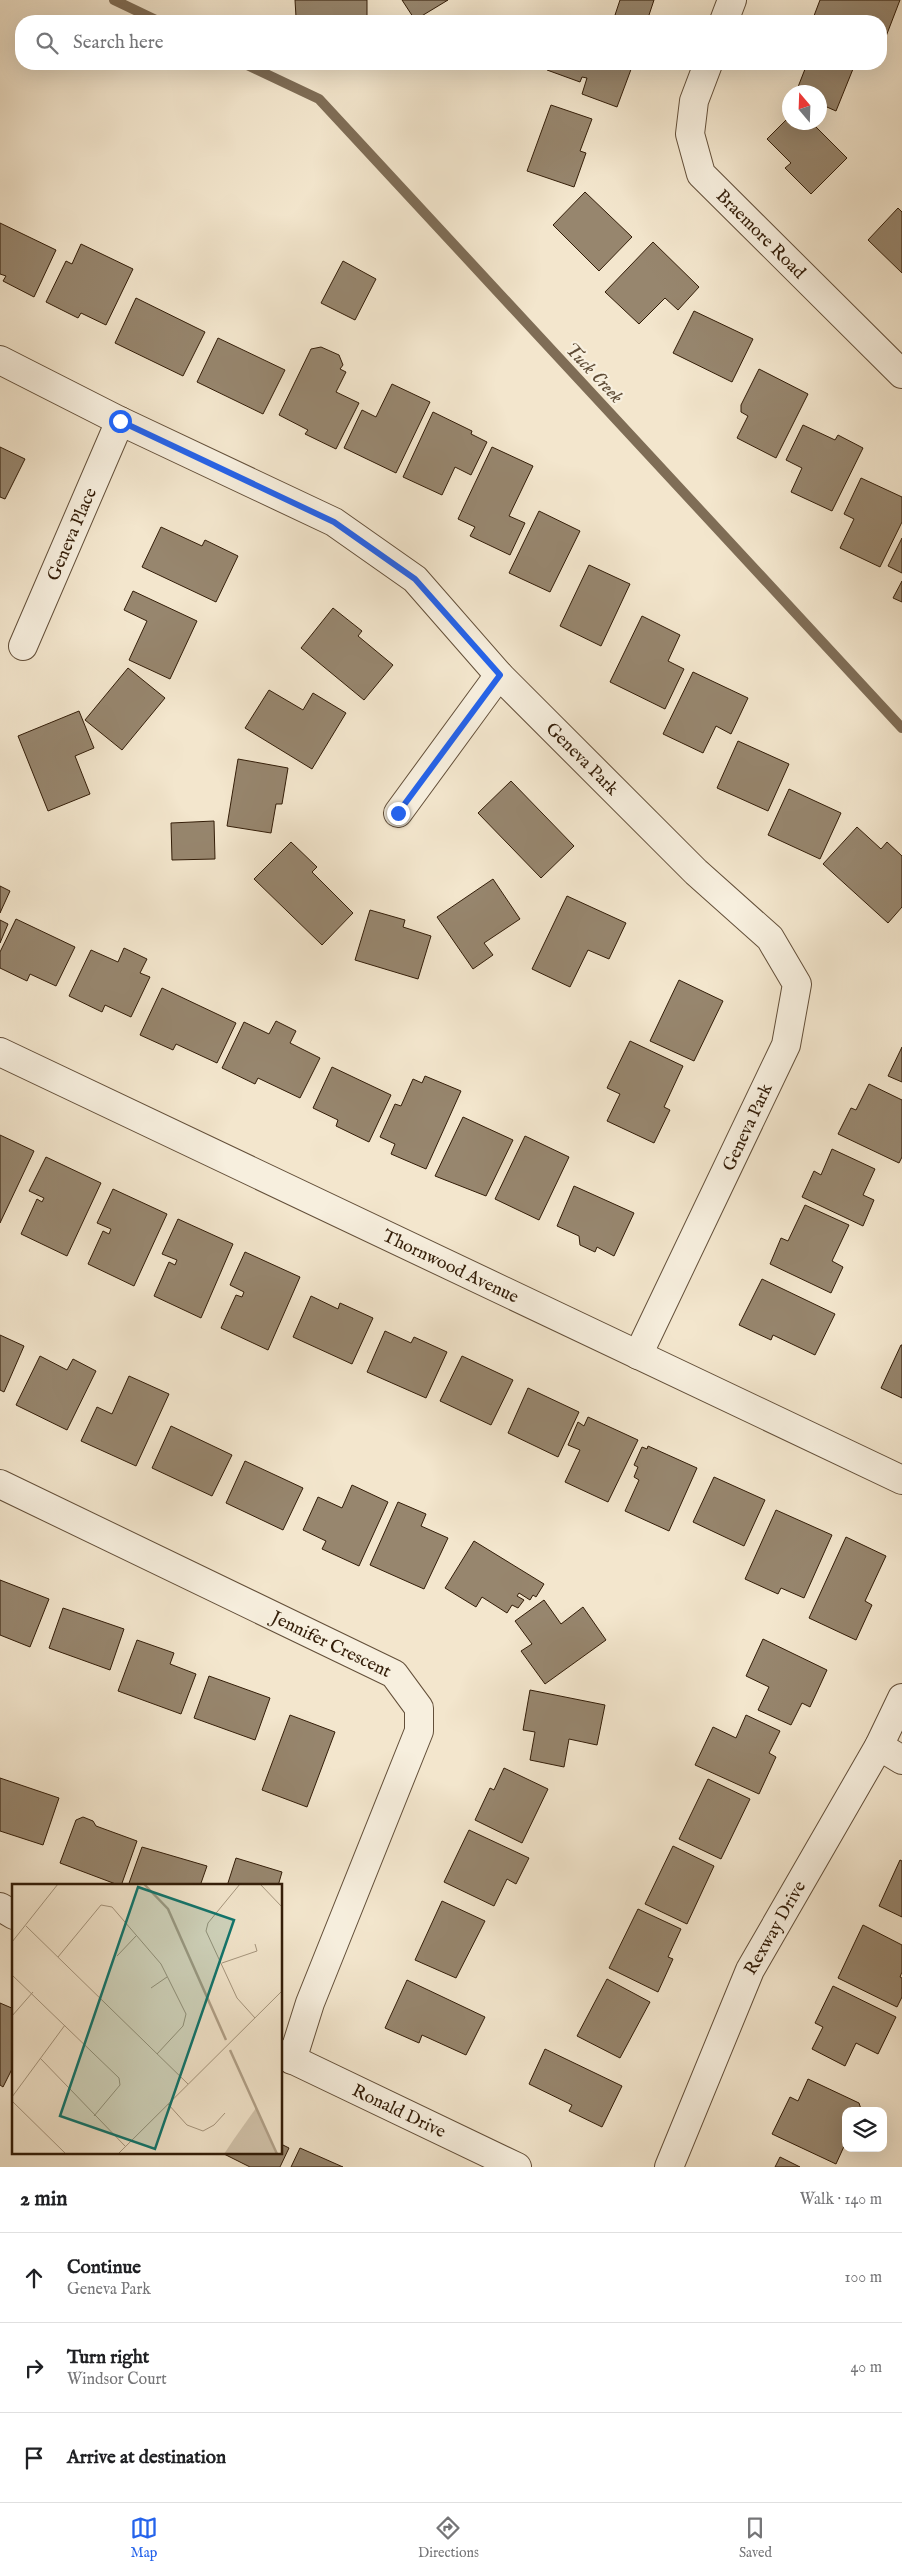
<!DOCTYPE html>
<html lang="en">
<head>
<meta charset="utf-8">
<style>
	body { margin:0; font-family:"IM FELL English",serif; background:#f2f2f2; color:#202124 }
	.controls { position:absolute; right:15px; bottom:15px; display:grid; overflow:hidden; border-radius:10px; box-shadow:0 5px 20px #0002 }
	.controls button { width:45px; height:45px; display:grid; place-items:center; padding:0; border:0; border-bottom:1px solid #e0e0e0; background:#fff; color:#202124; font:25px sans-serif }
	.compass { position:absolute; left:782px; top:85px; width:45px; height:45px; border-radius:50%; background:#fff; box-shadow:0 5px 20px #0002; rotate:341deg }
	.stop { position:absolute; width:15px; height:15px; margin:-11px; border:4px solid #2563eb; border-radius:50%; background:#fff }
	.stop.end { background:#2563eb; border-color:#fff; box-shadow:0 1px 5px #0008 }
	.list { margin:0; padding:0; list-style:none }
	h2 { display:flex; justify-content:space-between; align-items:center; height:65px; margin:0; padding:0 20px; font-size:21px }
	h2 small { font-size:16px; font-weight:400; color:#757577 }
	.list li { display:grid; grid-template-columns:32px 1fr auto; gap:15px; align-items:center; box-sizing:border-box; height:90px; padding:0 20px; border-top:1px solid #e0e0e0 }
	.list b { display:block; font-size:19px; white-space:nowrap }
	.list p { margin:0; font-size:16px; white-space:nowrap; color:#757577 }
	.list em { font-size:16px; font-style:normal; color:#757577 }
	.icon { flex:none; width:28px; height:28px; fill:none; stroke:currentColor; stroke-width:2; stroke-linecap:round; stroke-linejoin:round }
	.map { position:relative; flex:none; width:902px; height:2167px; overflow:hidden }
	.search { position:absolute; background:#fff; box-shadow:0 5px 20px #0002; left:15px; right:15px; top:15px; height:55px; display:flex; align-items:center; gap:12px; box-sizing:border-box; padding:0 18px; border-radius:20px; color:#757577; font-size:19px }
	.sheet { height:335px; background:#fff }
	nav { display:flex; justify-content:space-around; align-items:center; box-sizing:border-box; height:70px; border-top:1px solid #e0e0e0; background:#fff; font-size:14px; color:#757577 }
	nav a { display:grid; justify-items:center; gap:2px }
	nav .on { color:#2563eb }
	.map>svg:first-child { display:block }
</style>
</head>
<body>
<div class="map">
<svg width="902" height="2167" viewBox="0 0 902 2167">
	<rect width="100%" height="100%" fill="#f3e6cd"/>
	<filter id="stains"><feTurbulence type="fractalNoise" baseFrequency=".004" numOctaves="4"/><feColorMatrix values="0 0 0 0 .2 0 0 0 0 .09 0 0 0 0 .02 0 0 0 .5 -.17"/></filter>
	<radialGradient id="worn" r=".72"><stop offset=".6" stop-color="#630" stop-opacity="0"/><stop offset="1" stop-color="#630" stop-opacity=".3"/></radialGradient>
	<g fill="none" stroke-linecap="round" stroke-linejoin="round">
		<path stroke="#7f6d56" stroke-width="10" d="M 114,0 L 158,21
			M 245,64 L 319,99 L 902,728"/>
	</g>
	<path fill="#97866e" stroke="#331d08" d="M 295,0 L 367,0 L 367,19 L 308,20 L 308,17 L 296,17 Z
		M 402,0 L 448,0 L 415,20 Z
		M 620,0 L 654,0 L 647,21 L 631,21 L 615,15 Z
		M 820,0 L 900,0 L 885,39 L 881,38 L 881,21 L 812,21 Z
		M 550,64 L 633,64 L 617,107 L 582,94 L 587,78 L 582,77 L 580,82 L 547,70 Z
		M 807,64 L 855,64 L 836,111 L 820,104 L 820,92 L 796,92 Z
		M 551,105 L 592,119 L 580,151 L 586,153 L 574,187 L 527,171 Z
		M 790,116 L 790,122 L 811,122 L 847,158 L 811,194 L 785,168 L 791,163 L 767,139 Z
		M 585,192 L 632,237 L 599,271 L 553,225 Z
		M 898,208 L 902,212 L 902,273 L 868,240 Z
		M 0,223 L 56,250 L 34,297 L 3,281 L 6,276 L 0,274 Z
		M 653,242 L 699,287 L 678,310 L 665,298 L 639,324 L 605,292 Z
		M 81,244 L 133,269 L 106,325 L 81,313 L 78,318 L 46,302 L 66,261 L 72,264 Z
		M 343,261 L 376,279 L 355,320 L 321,303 Z
		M 136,298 L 205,332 L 183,376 L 115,343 Z
		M 694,311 L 753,339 L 732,382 L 673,353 Z
		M 218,338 L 285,370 L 263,414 L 197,382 Z
		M 321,347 L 339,355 L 343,365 L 340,369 L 346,372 L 336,392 L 359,403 L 336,449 L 305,434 L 308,430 L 279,415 L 311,349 Z
		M 759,369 L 808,394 L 776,458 L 737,438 L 748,416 L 741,412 L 741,405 Z
		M 392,384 L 430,402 L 396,473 L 344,448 L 362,410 L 376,417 Z
		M 433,412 L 472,431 L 471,434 L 487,442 L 471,475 L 455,467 L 442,495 L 403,477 Z
		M 803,425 L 835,440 L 838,435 L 863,448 L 832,511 L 791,492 L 802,468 L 786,460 Z
		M 0,447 L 25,459 L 5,499 L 0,497 Z
		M 492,447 L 533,466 L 509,516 L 525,523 L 510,555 L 470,536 L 475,527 L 458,519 Z
		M 861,478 L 902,497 L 902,522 L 880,567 L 840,548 L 854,519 L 844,514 Z
		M 539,511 L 580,531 L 550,592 L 509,573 Z
		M 161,527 L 202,546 L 205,540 L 238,556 L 216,602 L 142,567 Z
		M 902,538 L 902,573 L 888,566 Z
		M 589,565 L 630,584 L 601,646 L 560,626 Z
		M 902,581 L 902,602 L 893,598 Z
		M 133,591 L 197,621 L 170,679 L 129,660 L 147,621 L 124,610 Z
		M 333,608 L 362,631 L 358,636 L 393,665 L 364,700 L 301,648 Z
		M 642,616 L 680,635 L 668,661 L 684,669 L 665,709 L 610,682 Z
		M 128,668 L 165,698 L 122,750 L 85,720 Z
		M 693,672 L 748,698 L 731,734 L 716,726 L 703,753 L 663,734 Z
		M 269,690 L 303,710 L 313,693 L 346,713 L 312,769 L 245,728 Z
		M 79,711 L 94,748 L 75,756 L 90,794 L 48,811 L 18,736 Z
		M 738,741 L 789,764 L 768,811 L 717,788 Z
		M 238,759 L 288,768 L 282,804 L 276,804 L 271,833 L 227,826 Z
		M 511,781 L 574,846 L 541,878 L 478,813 Z
		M 789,789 L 841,813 L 820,859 L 768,835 Z
		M 214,821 L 215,859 L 172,860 L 171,823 Z
		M 857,827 L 881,849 L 887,842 L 902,856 L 902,907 L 888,923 L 823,864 Z
		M 291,842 L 317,867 L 312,872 L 353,913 L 322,945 L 254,879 Z
		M 493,879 L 520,919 L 484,943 L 493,955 L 473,969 L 437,917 Z
		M 0,886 L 10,891 L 0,913 Z
		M 567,896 L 626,923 L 609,959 L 588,950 L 570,987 L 532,969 Z
		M 370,910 L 405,920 L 403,927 L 431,936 L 418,979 L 355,960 Z
		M 16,919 L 75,947 L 56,986 L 30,974 L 27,981 L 0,968 L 0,952 Z
		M 0,920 L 8,924 L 0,943 Z
		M 124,948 L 147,959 L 140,973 L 150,977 L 131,1017 L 105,1005 L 102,1012 L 69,996 L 91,950 L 118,962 Z
		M 679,980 L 723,1001 L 694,1061 L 650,1041 Z
		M 162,988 L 236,1023 L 217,1063 L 176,1044 L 173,1050 L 140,1035 Z
		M 276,1021 L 296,1031 L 290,1043 L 320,1058 L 300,1098 L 258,1078 L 255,1084 L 222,1068 L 244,1022 L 269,1034 Z
		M 630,1041 L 683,1066 L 664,1107 L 670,1110 L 654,1143 L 607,1121 L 620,1094 L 607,1088 Z
		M 902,1047 L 902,1082 L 888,1076 Z
		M 332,1067 L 391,1095 L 369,1142 L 336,1126 L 338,1120 L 313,1108 Z
		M 425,1076 L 461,1091 L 426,1169 L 391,1154 L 395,1144 L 380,1137 L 395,1104 L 401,1106 L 413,1079 L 422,1083 Z
		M 869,1084 L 902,1100 L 902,1157 L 899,1163 L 838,1134 L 851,1108 L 856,1110 Z
		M 463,1117 L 513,1140 L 486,1196 L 435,1176 Z
		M 0,1135 L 34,1151 L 0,1223 Z
		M 525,1136 L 569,1157 L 539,1220 L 495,1199 Z
		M 832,1149 L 875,1169 L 863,1195 L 874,1200 L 863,1226 L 802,1197 L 814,1171 L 821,1175 Z
		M 46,1157 L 101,1183 L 67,1256 L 21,1234 L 37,1199 L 42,1202 L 44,1198 L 29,1191 Z
		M 574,1186 L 634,1213 L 614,1256 L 597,1247 L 595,1252 L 580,1245 L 579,1236 L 557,1226 Z
		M 113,1189 L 167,1214 L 134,1286 L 88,1264 L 103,1231 L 109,1234 L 111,1229 L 97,1223 Z
		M 805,1205 L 849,1225 L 832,1261 L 843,1267 L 831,1293 L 770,1264 L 781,1238 L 788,1241 Z
		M 178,1219 L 233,1244 L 201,1318 L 154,1296 L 169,1262 L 175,1265 L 177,1260 L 162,1254 Z
		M 245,1252 L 300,1277 L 268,1350 L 221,1328 L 236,1295 L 242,1297 L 244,1292 L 230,1285 Z
		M 762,1279 L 835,1314 L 815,1355 L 773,1335 L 771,1340 L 739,1325 Z
		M 311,1296 L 338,1309 L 340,1303 L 373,1318 L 352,1364 L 293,1337 Z
		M 385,1331 L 411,1343 L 414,1337 L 447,1352 L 426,1398 L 367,1372 Z
		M 0,1335 L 24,1346 L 4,1392 L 0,1390 Z
		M 901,1345 L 902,1345 L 902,1398 L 881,1388 Z
		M 40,1356 L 67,1370 L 73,1359 L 96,1371 L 67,1430 L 16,1405 Z
		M 462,1356 L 513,1380 L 491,1425 L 440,1401 Z
		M 129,1376 L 169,1394 L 136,1466 L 81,1441 L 97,1407 L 112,1414 Z
		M 528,1388 L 579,1412 L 558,1457 L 508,1433 Z
		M 588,1417 L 638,1440 L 608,1502 L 565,1482 L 580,1450 L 568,1445 L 578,1422 L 584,1426 Z
		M 171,1426 L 232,1455 L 212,1496 L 152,1468 Z
		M 648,1446 L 697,1468 L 669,1531 L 625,1511 L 639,1480 L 634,1477 L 638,1467 L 634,1465 L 642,1447 L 647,1449 Z
		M 245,1461 L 303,1488 L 283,1530 L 226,1503 Z
		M 714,1477 L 765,1500 L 744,1546 L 693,1522 Z
		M 352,1485 L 388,1502 L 359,1566 L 322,1549 L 326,1541 L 303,1530 L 318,1497 L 342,1508 Z
		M 398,1502 L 426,1514 L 421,1526 L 448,1538 L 424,1589 L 370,1565 Z
		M 776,1510 L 832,1535 L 804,1598 L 781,1588 L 778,1594 L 745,1579 Z
		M 846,1537 L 886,1556 L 865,1601 L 872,1605 L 856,1640 L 809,1618 Z
		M 474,1541 L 544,1584 L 536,1597 L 533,1595 L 530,1600 L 519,1593 L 517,1596 L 524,1600 L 518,1608 L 512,1605 L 507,1613 L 482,1597 L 476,1607 L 445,1588 Z
		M 0,1580 L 49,1599 L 30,1647 L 0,1635 Z
		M 544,1600 L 561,1624 L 583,1607 L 606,1640 L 545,1684 L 521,1651 L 532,1644 L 515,1621 Z
		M 63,1608 L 124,1629 L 110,1670 L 49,1648 Z
		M 763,1639 L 827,1670 L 810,1707 L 802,1703 L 791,1725 L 758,1710 L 769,1687 L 746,1676 Z
		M 137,1640 L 174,1653 L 170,1664 L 196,1674 L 181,1714 L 118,1691 Z
		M 209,1676 L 270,1698 L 255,1740 L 194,1718 Z
		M 530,1690 L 605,1705 L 597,1745 L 569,1739 L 564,1767 L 530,1760 L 535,1732 L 523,1730 Z
		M 290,1715 L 335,1732 L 307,1807 L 262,1790 Z
		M 746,1715 L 780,1731 L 769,1753 L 776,1757 L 759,1794 L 695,1765 L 713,1727 L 736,1738 Z
		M 504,1768 L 548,1789 L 522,1843 L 475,1820 L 490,1788 L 494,1790 Z
		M 0,1778 L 59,1798 L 43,1845 L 0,1831 Z
		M 708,1779 L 750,1799 L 721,1859 L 679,1839 Z
		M 83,1817 L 93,1821 L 96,1826 L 137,1841 L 121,1886 L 60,1863 L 76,1820 Z
		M 469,1830 L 529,1858 L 516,1884 L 507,1879 L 494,1906 L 444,1882 Z
		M 673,1846 L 714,1866 L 687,1924 L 645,1904 Z
		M 142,1847 L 207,1866 L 200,1886 L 128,1886 Z
		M 236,1858 L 282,1872 L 278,1886 L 227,1886 Z
		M 900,1860 L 902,1861 L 902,1917 L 879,1906 Z
		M 442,1901 L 485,1921 L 456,1978 L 415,1960 Z
		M 638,1909 L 681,1929 L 668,1957 L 673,1959 L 658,1992 L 609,1968 Z
		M 863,1925 L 902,1945 L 902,1972 L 900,1977 L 902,1978 L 902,1997 L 897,2007 L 838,1978 Z
		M 607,1979 L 650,2002 L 620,2058 L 577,2036 Z
		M 407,1980 L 485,2017 L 466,2055 L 422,2035 L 419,2043 L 385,2028 Z
		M 833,1986 L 896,2017 L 878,2054 L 856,2043 L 845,2066 L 812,2049 L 823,2027 L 815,2023 Z
		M 0,2003 L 14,2009 L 14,2065 L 3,2087 L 0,2085 Z
		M 545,2049 L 622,2086 L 602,2127 L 569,2111 L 572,2105 L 529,2084 Z
		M 808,2079 L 859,2103 L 861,2109 L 846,2111 L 846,2142 L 836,2164 L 772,2134 L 790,2097 L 798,2101 Z
		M 281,2144 L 289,2148 L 280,2167 L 250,2167 L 222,2153 L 281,2153 Z
		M 300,2148 L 343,2167 L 291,2167 Z
		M 780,2157 L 800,2167 L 775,2167 Z"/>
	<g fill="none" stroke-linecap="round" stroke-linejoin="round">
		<g stroke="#634f39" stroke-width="30">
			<g id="street">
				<path d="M 724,21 L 732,0"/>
				<path id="s1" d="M 708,64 L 694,101 L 690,134 L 701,174 L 902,374"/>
				<path id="s2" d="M 0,360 L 120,421 L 334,522 L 415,579 L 499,675 L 696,872 L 770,938 L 797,984 L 786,1045 L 638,1355"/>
				<path id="s3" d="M 23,646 L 120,421"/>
				<path d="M 398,813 L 499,675"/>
				<path id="s4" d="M 0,1052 L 902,1480"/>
				<path id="s5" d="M 0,1484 L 394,1674 L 419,1708 L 419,1731 L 310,2003 L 292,2060"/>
				<path d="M 879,1746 L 902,1760"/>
				<path d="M 0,1907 L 14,1915"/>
				<path id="s6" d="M 281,2054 L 517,2167"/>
				<path id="s7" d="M 669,2167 L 750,1970 L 879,1746 L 902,1698"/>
			</g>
		</g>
		<use href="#street" stroke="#f7efde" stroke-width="28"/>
	</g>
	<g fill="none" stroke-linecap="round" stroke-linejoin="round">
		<path stroke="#2563eb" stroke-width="6" d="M 120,421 L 334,522 L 415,579 L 500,675 L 398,813"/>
	</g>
	<g text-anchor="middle" stroke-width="4.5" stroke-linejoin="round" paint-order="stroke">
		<g font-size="18" fill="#331d08" stroke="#f7efde">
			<text dy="6" stroke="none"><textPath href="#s1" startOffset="199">Braemore Road</textPath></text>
			<text dy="6" stroke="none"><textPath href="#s3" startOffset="122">Geneva Place</textPath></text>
			<text dy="6" stroke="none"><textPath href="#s2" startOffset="716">Geneva Park</textPath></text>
			<text transform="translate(747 1127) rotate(-65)" y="6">Geneva Park</text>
			<text dy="6" stroke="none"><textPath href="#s4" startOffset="499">Thornwood Avenue</textPath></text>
			<text dy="6" stroke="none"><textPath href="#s5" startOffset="368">Jennifer Crescent</textPath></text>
			<text dy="6" stroke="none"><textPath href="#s7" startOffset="262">Rexway Drive</textPath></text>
			<text dy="6" stroke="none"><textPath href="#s6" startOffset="131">Ronald Drive</textPath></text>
		</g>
		<g font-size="19" font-style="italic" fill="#5f4c36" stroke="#f7efde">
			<text transform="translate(595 372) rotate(47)" y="7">Tuck Creek</text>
		</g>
	</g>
	<g transform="translate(12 1884)">
		<rect width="270" height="270" fill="#f3e6cd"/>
		<path d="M 244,224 L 264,270 L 212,270 L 222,255 Z" fill="#d2c4ac"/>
		<path fill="none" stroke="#b2a28a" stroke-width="2.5" d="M 132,0 L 156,25 L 214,156M 218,166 L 265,270"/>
		<path fill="none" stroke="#a6967e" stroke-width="1" d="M 228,0 L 196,39 L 194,47 L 225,114 L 243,134M 248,0 L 270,23M 14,42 L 176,200M 0,58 L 46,0M 105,72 L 124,52M 46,73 L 89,21 L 100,23 L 149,80 L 174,130 L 171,142 L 145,170M 210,79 L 245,67 L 243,60M 0,91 L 107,194 L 108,201 L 82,232M 139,104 L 155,93M 0,132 L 21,108M 28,174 L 113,262M 0,213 L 53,141M 0,217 L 54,270M 156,220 L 175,241 L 191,247 L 202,241 L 213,229M 106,270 L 270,107"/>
		<path fill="#0f766e" fill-opacity="0.15" stroke="#0f766e" stroke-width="2.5" d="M 126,3 L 222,36 L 143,265 L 48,232 Z"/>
		<rect width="270" height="270" fill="none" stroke="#331d08" stroke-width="2.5"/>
	</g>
	<rect width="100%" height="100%" filter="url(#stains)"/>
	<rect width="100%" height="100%" fill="url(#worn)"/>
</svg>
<div class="controls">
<button><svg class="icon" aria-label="layers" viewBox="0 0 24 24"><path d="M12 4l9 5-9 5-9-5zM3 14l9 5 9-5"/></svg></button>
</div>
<svg class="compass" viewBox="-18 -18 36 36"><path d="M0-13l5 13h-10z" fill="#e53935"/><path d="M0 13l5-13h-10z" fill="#757577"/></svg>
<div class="stop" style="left:120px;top:421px"></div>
<div class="stop end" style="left:398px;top:813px"></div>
<div class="search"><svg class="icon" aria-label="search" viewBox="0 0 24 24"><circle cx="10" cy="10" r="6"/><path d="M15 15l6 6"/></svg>Search here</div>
</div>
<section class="sheet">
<h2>2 min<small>Walk · 140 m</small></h2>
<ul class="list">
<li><svg class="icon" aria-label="ahead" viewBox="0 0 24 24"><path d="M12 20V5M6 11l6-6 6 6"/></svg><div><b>Continue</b><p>Geneva Park</p></div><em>100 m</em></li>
<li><svg class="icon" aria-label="right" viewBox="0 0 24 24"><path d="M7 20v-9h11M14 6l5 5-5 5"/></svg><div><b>Turn right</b><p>Windsor Court</p></div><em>40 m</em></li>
<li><svg class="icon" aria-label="arrive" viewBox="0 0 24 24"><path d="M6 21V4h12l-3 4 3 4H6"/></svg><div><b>Arrive at destination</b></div></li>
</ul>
</section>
<nav>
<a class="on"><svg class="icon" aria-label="map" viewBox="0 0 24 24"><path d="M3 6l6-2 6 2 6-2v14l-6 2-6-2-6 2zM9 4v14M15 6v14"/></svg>Map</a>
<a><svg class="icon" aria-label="directions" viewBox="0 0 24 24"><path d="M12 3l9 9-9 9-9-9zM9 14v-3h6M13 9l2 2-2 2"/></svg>Directions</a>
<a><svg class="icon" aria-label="saved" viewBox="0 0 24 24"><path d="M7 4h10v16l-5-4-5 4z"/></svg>Saved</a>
</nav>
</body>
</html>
